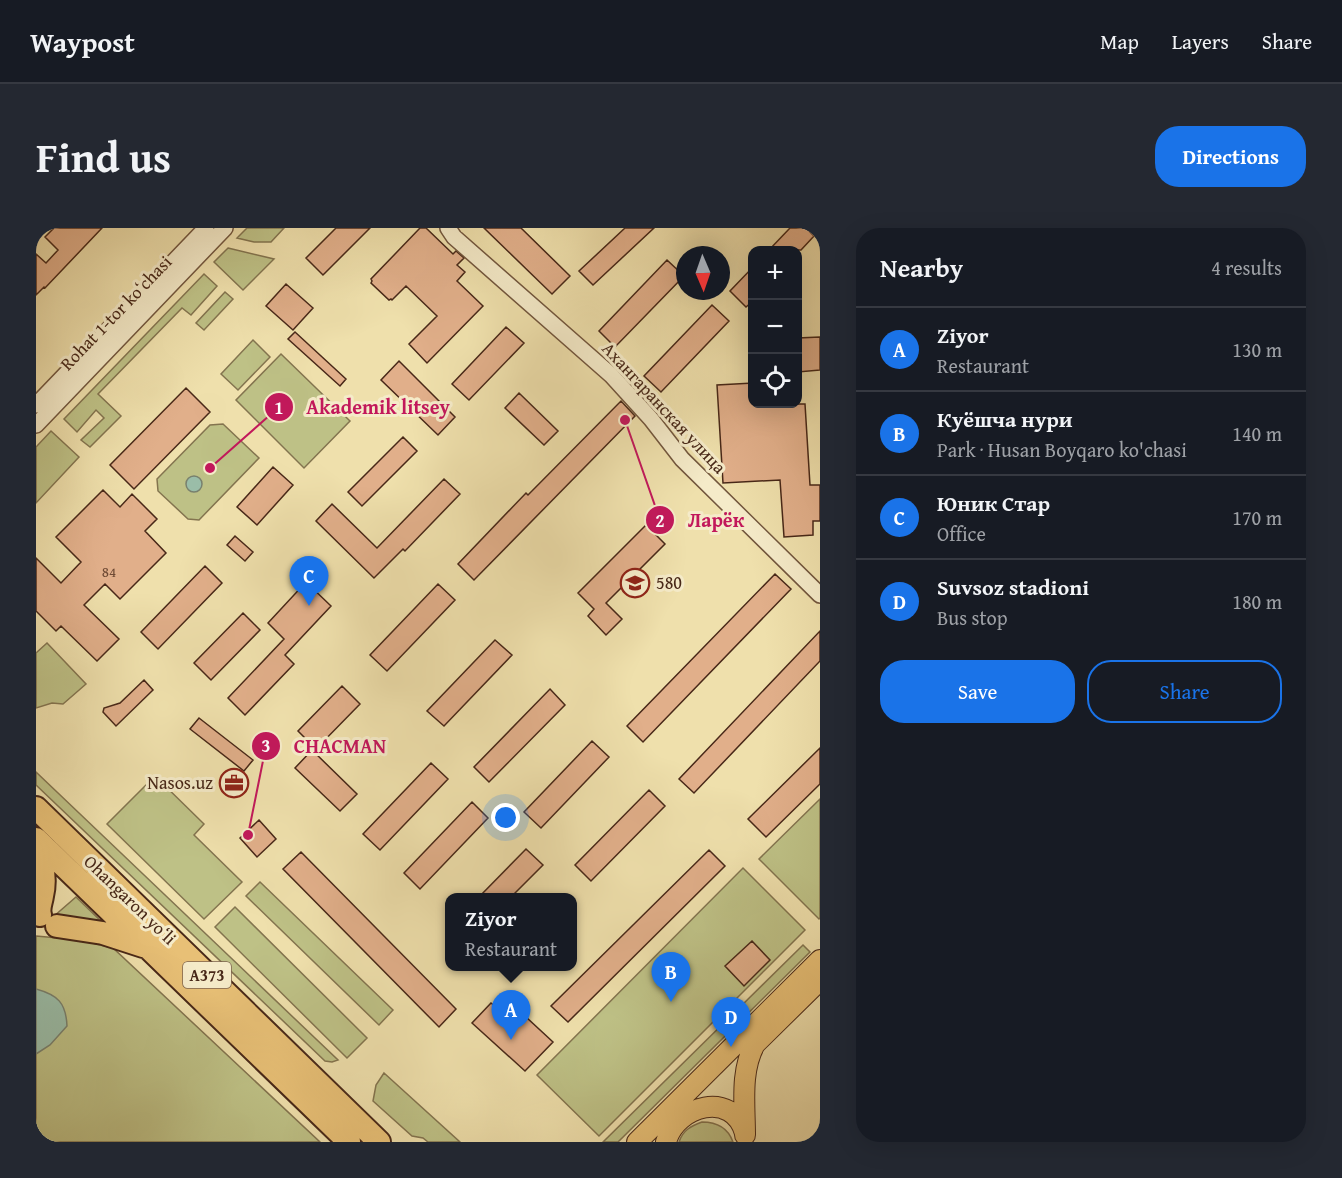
<!DOCTYPE html>
<html lang="en">
<head>
<meta charset="utf-8">
<style>
	body { margin:0; font-family:"Gentium Book Plus",serif; background:#242831; color:#f1f3f6 }
	.controls { position:absolute; right:18px; top:18px; display:grid; overflow:hidden; border-radius:12px; box-shadow:0 6px 24px #0002 }
	.controls button { width:54px; height:54px; display:grid; place-items:center; padding:0; border:0; border-bottom:2px solid #363941; background:#171b24; color:#f1f3f6; font:30px sans-serif }
	.compass { position:absolute; left:640px; top:18px; width:54px; height:54px; border-radius:50%; background:#171b24; box-shadow:0 6px 24px #0002; rotate:178deg }
	.you { position:absolute; left:470px; top:590px; width:21px; height:21px; margin:-15px; border:4px solid #fff; border-radius:50%; background:#1a73e8; box-shadow:0 0 0 9px #1a73e833 }
	.badge { display:grid; place-items:center; width:39px; height:39px; border-radius:50%; background:#1a73e8; color:#fff; font-size:20px; font-weight:700 }
	.pin { position:absolute; translate:-50% -50px; filter:drop-shadow(0 2px 3px #0008) }
	.pin::after { content:''; position:absolute; top:32px; width:21px; height:18px; background:inherit; clip-path:polygon(0 0,100% 0,50% 100%) }
	.popup { position:absolute; left:409px; top:665px; width:132px; height:78px; box-sizing:border-box; display:grid; place-content:center; border-radius:12px; background:#171b24; filter:drop-shadow(0 2px 4px #0005); font-size:20px; white-space:nowrap; color:#9ea1a6 }
	.popup b { font-size:22px; color:#f1f3f6 }
	.popup::after { content:''; position:absolute; left:50%; top:100%; margin-left:-12px; border:12px solid transparent; border-top-color:#171b24 }
	.list { margin:0; padding:0; list-style:none }
	h2 { display:flex; justify-content:space-between; align-items:center; height:78px; margin:0; padding:0 24px; font-size:26px }
	h2 small { font-size:20px; font-weight:400; color:#9ea1a6 }
	.list li { display:grid; grid-template-columns:39px 1fr auto; gap:18px; align-items:center; box-sizing:border-box; height:84px; padding:0 24px; border-top:2px solid #363941 }
	.list b { display:block; font-size:22px; white-space:nowrap }
	.list p { margin:0; font-size:20px; white-space:nowrap; color:#9ea1a6 }
	.list em { font-size:20px; font-style:normal; color:#9ea1a6 }
	.actions { display:flex; gap:12px; padding:18px 24px }
	.actions a { flex:1; padding:14px 0; border:2px solid #1a73e8; border-radius:24px; text-align:center; font-size:21px; color:#1a73e8 }
	.actions .main { background:#1a73e8; color:#fff }
	.icon { flex:none; width:33px; height:33px; fill:none; stroke:currentColor; stroke-width:2; stroke-linecap:round; stroke-linejoin:round }
	.map { position:relative; flex:none; width:784px; height:914px; overflow:hidden; border-radius:24px }
	header { display:flex; align-items:center; gap:36px; box-sizing:border-box; height:84px; padding:0 30px; background:#171b24; border-bottom:2px solid #363941 }
	header strong { font-size:28px }
	nav { display:flex; gap:33px; margin-inline-start:auto; font-size:21px }
	.intro { display:flex; align-items:center; justify-content:space-between; box-sizing:border-box; height:144px; padding:0 36px }
	h1 { margin:0; font-size:42px }
	.button { padding:15px 27px; border-radius:24px; background:#1a73e8; color:#fff; font-size:21px; font-weight:700 }
	main { display:flex; gap:36px; padding:0 36px }
	aside { flex:1; background:#171b24; border-radius:24px; box-shadow:0 6px 24px #0002 }
	.map>svg:first-child { display:block }
</style>
</head>
<body>
<header>
<strong>Waypost</strong>
<nav><a>Map</a><a>Layers</a><a>Share</a></nav>
</header>
<div class="intro"><h1>Find us</h1><a class="button">Directions</a></div>
<main>
<div class="map">
<svg width="784" height="914" viewBox="0 0 784 914">
	<rect width="100%" height="100%" fill="#efe0ac"/>
	<filter id="stains"><feTurbulence type="fractalNoise" baseFrequency=".00333" numOctaves="4"/><feColorMatrix values="0 0 0 0 .2 0 0 0 0 .09 0 0 0 0 .02 0 0 0 .5 -.17"/></filter>
	<radialGradient id="worn" r=".72"><stop offset=".6" stop-color="#630" stop-opacity="0"/><stop offset="1" stop-color="#630" stop-opacity=".3"/></radialGradient>
	<path fill="#bec186" stroke="#83744f" stroke-width="1.5" d="M 211,0 L 248,0 L 235,14 L 218,14 L 201,10 Z
		M 192,20 L 238,31 L 207,62 L 178,34 Z
		M 168,46 L 181,58 L 155,87 L 146,80 L 62,166 L 85,188 L 54,219 L 45,212 L 68,190 L 60,182 L 41,204 L 28,191 Z
		M 189,64 L 197,71 L 168,102 L 160,95 Z
		M 217,112 L 234,129 L 202,162 L 185,146 Z
		M 245,126 L 314,193 L 268,240 L 200,172 Z
		M 187,196 L 223,230 L 163,292 L 152,291 L 122,263 L 121,251 L 174,197 Z
		M 15,203 L 43,229 L 0,275 L 0,219 Z
		M 11,415 L 50,456 L 27,476 L 16,475 L 0,480 L 0,425 Z
		M 0,544 L 302,832 L 296,834 L 289,833 L 0,557 Z
		M 119,548 L 168,596 L 158,607 L 206,654 L 168,691 L 71,596 Z
		M 784,571 L 784,690 L 783,691 L 723,631 Z
		M 707,640 L 769,702 L 563,908 L 501,847 Z
		M 224,654 L 357,782 L 343,797 L 210,668 Z
		M 40,669 L 70,698 L 17,689 Z
		M 199,679 L 331,810 L 311,830 L 179,699 Z
		M 0,708 L 44,712 L 77,720 L 284,914 L 0,914 Z
		M 767,717 L 774,724 L 582,914 L 567,914 Z
		M 348,845 L 424,914 L 392,914 L 387,910 L 376,908 L 337,873 L 340,857 Z
		M 666,894 C 681,894 692,900 697,914 L 643,914 C 647,902 655,898 666,894 Z"/>
	<path fill="#9abda8" stroke="#79816e" stroke-width="1.5" d="M150 256a8 8 0 1 1 16 0a8 8 0 1 1-16 0Z
		M 0,761 C 22,767 30,775 31,798 L 14,817 L 0,826 Z"/>
	<path fill="#e1af8a" stroke="#482818" stroke-width="1.5" d="M 18,0 L 66,0 L 9,60 L 8,59 L 0,67 L 0,26 L 10,35 L 22,22 L 9,9 Z
		M 300,0 L 334,0 L 287,47 L 270,30 Z
		M 384,0 L 390,0 L 417,26 L 420,23 L 428,30 L 421,37 L 429,44 L 421,53 L 447,78 L 391,135 L 373,116 L 401,88 L 370,58 L 356,72 L 355,71 L 353,72 L 335,55 L 336,53 L 335,51 Z
		M 448,0 L 485,0 L 534,48 L 516,66 Z
		M 589,0 L 618,0 L 557,57 L 543,43 Z
		M 754,0 L 770,0 L 778,8 L 765,22 L 733,22 Z
		M 631,32 L 648,48 L 579,119 L 563,103 Z
		M 717,39 L 717,73 L 710,79 L 694,63 Z
		M 250,56 L 277,80 L 257,102 L 230,78 Z
		M 676,77 L 693,93 L 625,164 L 608,148 Z
		M 470,99 L 488,115 L 433,172 L 416,156 Z
		M 259,104 L 310,151 L 304,158 L 252,111 Z
		M 784,109 L 784,142 L 762,144 L 762,110 Z
		M 363,133 L 419,189 L 402,207 L 345,152 Z
		M 717,155 L 717,176 L 769,176 L 774,257 L 784,257 L 784,293 L 777,293 L 777,307 L 748,309 L 744,252 L 687,255 L 681,157 Z
		M 150,160 L 174,184 L 98,261 L 74,237 Z
		M 483,165 L 522,203 L 508,217 L 469,180 Z
		M 585,173 L 599,188 L 438,352 L 422,336 L 490,265 L 492,267 Z
		M 367,209 L 381,223 L 326,278 L 312,264 Z
		M 237,239 L 257,257 L 221,297 L 201,279 Z
		M 408,251 L 424,266 L 369,323 L 367,321 L 338,350 L 280,293 L 296,276 L 341,320 Z
		M 67,262 L 84,279 L 96,266 L 121,291 L 109,303 L 130,325 L 84,371 L 69,356 L 48,377 L 83,411 L 61,433 L 25,398 L 20,403 L 0,383 L 0,330 L 25,355 L 45,334 L 20,309 Z
		M 610,297 L 629,316 L 570,375 L 586,391 L 570,407 L 552,388 L 558,381 L 542,365 Z
		M 199,308 L 217,324 L 209,333 L 191,317 Z
		M 169,338 L 186,355 L 122,421 L 105,404 Z
		M 739,346 L 755,361 L 607,514 L 591,498 Z
		M 270,354 L 295,378 L 249,427 L 258,436 L 209,487 L 192,470 L 248,411 L 232,395 Z
		M 402,356 L 419,372 L 351,443 L 334,427 Z
		M 207,385 L 224,402 L 175,452 L 158,435 Z
		M 784,403 L 784,433 L 658,565 L 643,551 Z
		M 459,412 L 476,427 L 408,498 L 391,483 Z
		M 108,452 L 117,462 L 80,498 L 67,484 L 68,480 L 84,475 Z
		M 306,458 L 324,476 L 280,521 L 262,503 Z
		M 514,461 L 529,477 L 453,554 L 438,539 Z
		M 163,490 L 217,532 L 208,543 L 154,501 Z
		M 556,513 L 573,529 L 505,600 L 488,584 Z
		M 784,520 L 784,556 L 730,609 L 712,591 Z
		M 276,522 L 321,566 L 304,583 L 259,540 Z
		M 395,535 L 412,551 L 344,622 L 327,606 Z
		M 613,562 L 629,578 L 555,653 L 539,637 Z
		M 436,574 L 452,590 L 384,661 L 368,645 Z
		M 223,592 L 240,611 L 221,629 L 204,610 Z
		M 490,621 L 507,637 L 475,669 L 443,669 Z
		M 673,622 L 689,638 L 532,794 L 515,778 Z
		M 265,624 L 420,781 L 403,799 L 247,641 Z
		M 716,713 L 734,732 L 708,758 L 689,738 Z
		M 455,775 L 468,786 L 477,777 L 517,814 L 489,843 L 436,795 Z"/>
	<g fill="none" stroke-linecap="round" stroke-linejoin="round">
		<g stroke="#72563d" stroke-width="18">
			<path id="minor" d="M 412,0 L 418,9 L 575,147 L 615,191 L 646,231 L 784,367
				M 0,177 L 170,0
				M 0,197 L 189,0"/>
		</g>
		<g stroke="#482818" stroke-width="22">
			<path id="major" d="M 709,907 C 709,877 704,843 719,816 L 784,752
				M 601,914 L 784,732
				M 630,914 C 640,877 697,862 709,905"/>
		</g>
		<g stroke="#482818" stroke-width="26">
			<path id="highway" d="M 0,580 L 343,914
				M 0,611 L 313,914
				M 0,619 C 7,635 10,651 6,668 C 5,675 2,680 4,687
				M 21,698 L 67,705 L 107,718"/>
		</g>
		<use href="#minor" stroke="#f5ebc9" stroke-width="15"/>
		<use href="#major" stroke="#e8c076" stroke-width="20"/>
		<use href="#highway" stroke="#e8c076" stroke-width="22"/>
	</g>
	<defs>
		<g id="school-ring" transform="scale(1.5)"><circle r="9.5" fill="#f5ebc9" stroke="#8f2418" stroke-width="1.5"/><path d="M0-5L7-2L0 1L-7-2ZM-4 1L0 2.5L4 1V4Q0 6-4 4Z" fill="#8f2418"/></g>
		<g id="office-ring" transform="scale(1.5)"><circle r="9.5" fill="#f5ebc9" stroke="#8f2418" stroke-width="1.5"/><path d="M-6-3h4V-5.5h4V-3h4V5H-6ZM-1-4.5V-3h2v-1.5ZM-6 0V1H6V0Z" fill="#8f2418"/></g>
	</defs>
	<g fill-rule="evenodd">
		<use href="#school-ring" x="599" y="355"/>
		<use href="#office-ring" x="198" y="555"/>
	</g>
	<g text-anchor="middle" stroke-width="6" stroke-linejoin="round" paint-order="stroke">
		<g font-size="15" fill="#6e4a34">
			<text x="73" y="349">84</text>
		</g>
		<rect fill="#f5ebc9" stroke="#7c624d" stroke-width="1.5" x="147" y="734" width="48" height="26" rx="4.5"/>
		<g font-size="16" font-weight="bold" fill="#482818">
			<text x="171" y="753">A373</text>
		</g>
		<g font-size="18" fill="#482818" stroke="#f5ebc9">
			<text transform="translate(80 85) rotate(-46)" y="6">Rohat 1-tor koʻchasi</text>
			<text transform="translate(628 180) rotate(47)" y="6">Ахангаранская улица</text>
			<text transform="translate(94 672) rotate(44)" y="6">Ohangaron yoʻli</text>
		</g>
		<g font-size="18" fill="#482818" stroke="#f5ebc9" text-anchor="start">
			<text x="620" y="361">580</text>
			<text x="177" y="561" text-anchor="end">Nasos.uz</text>
		</g>
	</g>
	<path fill="none" stroke="#c2185b" stroke-width="2" d="M174 240L243 179M589 192L624 292M212 607L230 518"/>
	<g fill="#c2185b" stroke="#f5ebc9" stroke-width="2">
		<circle cx="174" cy="240" r="6"/>
		<circle cx="589" cy="192" r="6"/>
		<circle cx="212" cy="607" r="6"/>
		<circle cx="243" cy="179" r="15"/>
		<circle cx="624" cy="292" r="15"/>
		<circle cx="230" cy="518" r="15"/>
	</g>
	<g font-size="18" text-anchor="middle" font-weight="bold" fill="#fff">
		<text x="243" y="186">1</text>
		<text x="624" y="299">2</text>
		<text x="230" y="524">3</text>
	</g>
	<g font-size="20" text-anchor="middle" font-weight="bold" fill="#c2185b" stroke="#f5ebc9" stroke-width="6" stroke-linejoin="round" paint-order="stroke">
		<text x="342" y="186">Akademik litsey</text>
		<text x="680" y="299">Ларёк</text>
		<text x="304" y="525">CHACMAN</text>
	</g>
	<rect width="100%" height="100%" filter="url(#stains)"/>
	<rect width="100%" height="100%" fill="url(#worn)"/>
</svg>
<div class="controls">
<button>+</button>
<button>−</button>
<button><svg class="icon" aria-label="locate" viewBox="0 0 24 24"><circle cx="12" cy="12" r="6"/><path d="M12 2v4M12 18v4M2 12h4M18 12h4"/></svg></button>
</div>
<svg class="compass" viewBox="-18 -18 36 36"><path d="M0-13l5 13h-10z" fill="#e53935"/><path d="M0 13l5-13h-10z" fill="#9ea1a6"/></svg>
<div class="you"></div>
<div class="pin badge" style="left:475px;top:812px">A</div>
<div class="popup"><b>Ziyor</b>Restaurant</div>
<div class="pin badge" style="left:635px;top:774px">B</div>
<div class="pin badge" style="left:273px;top:378px">C</div>
<div class="pin badge" style="left:695px;top:819px">D</div>
</div>
<aside>
<h2>Nearby<small>4 results</small></h2>
<ul class="list">
<li><span class="badge">A</span><div><b>Ziyor</b><p>Restaurant</p></div><em>130 m</em></li>
<li><span class="badge">B</span><div><b>Куёшча нури</b><p>Park · Husan Boyqaro ko'chasi</p></div><em>140 m</em></li>
<li><span class="badge">C</span><div><b>Юник Стар</b><p>Office</p></div><em>170 m</em></li>
<li><span class="badge">D</span><div><b>Suvsoz stadioni</b><p>Bus stop</p></div><em>180 m</em></li>
</ul>
<div class="actions"><a class="main">Save</a><a>Share</a></div>
</aside>
</main>
</body>
</html>
